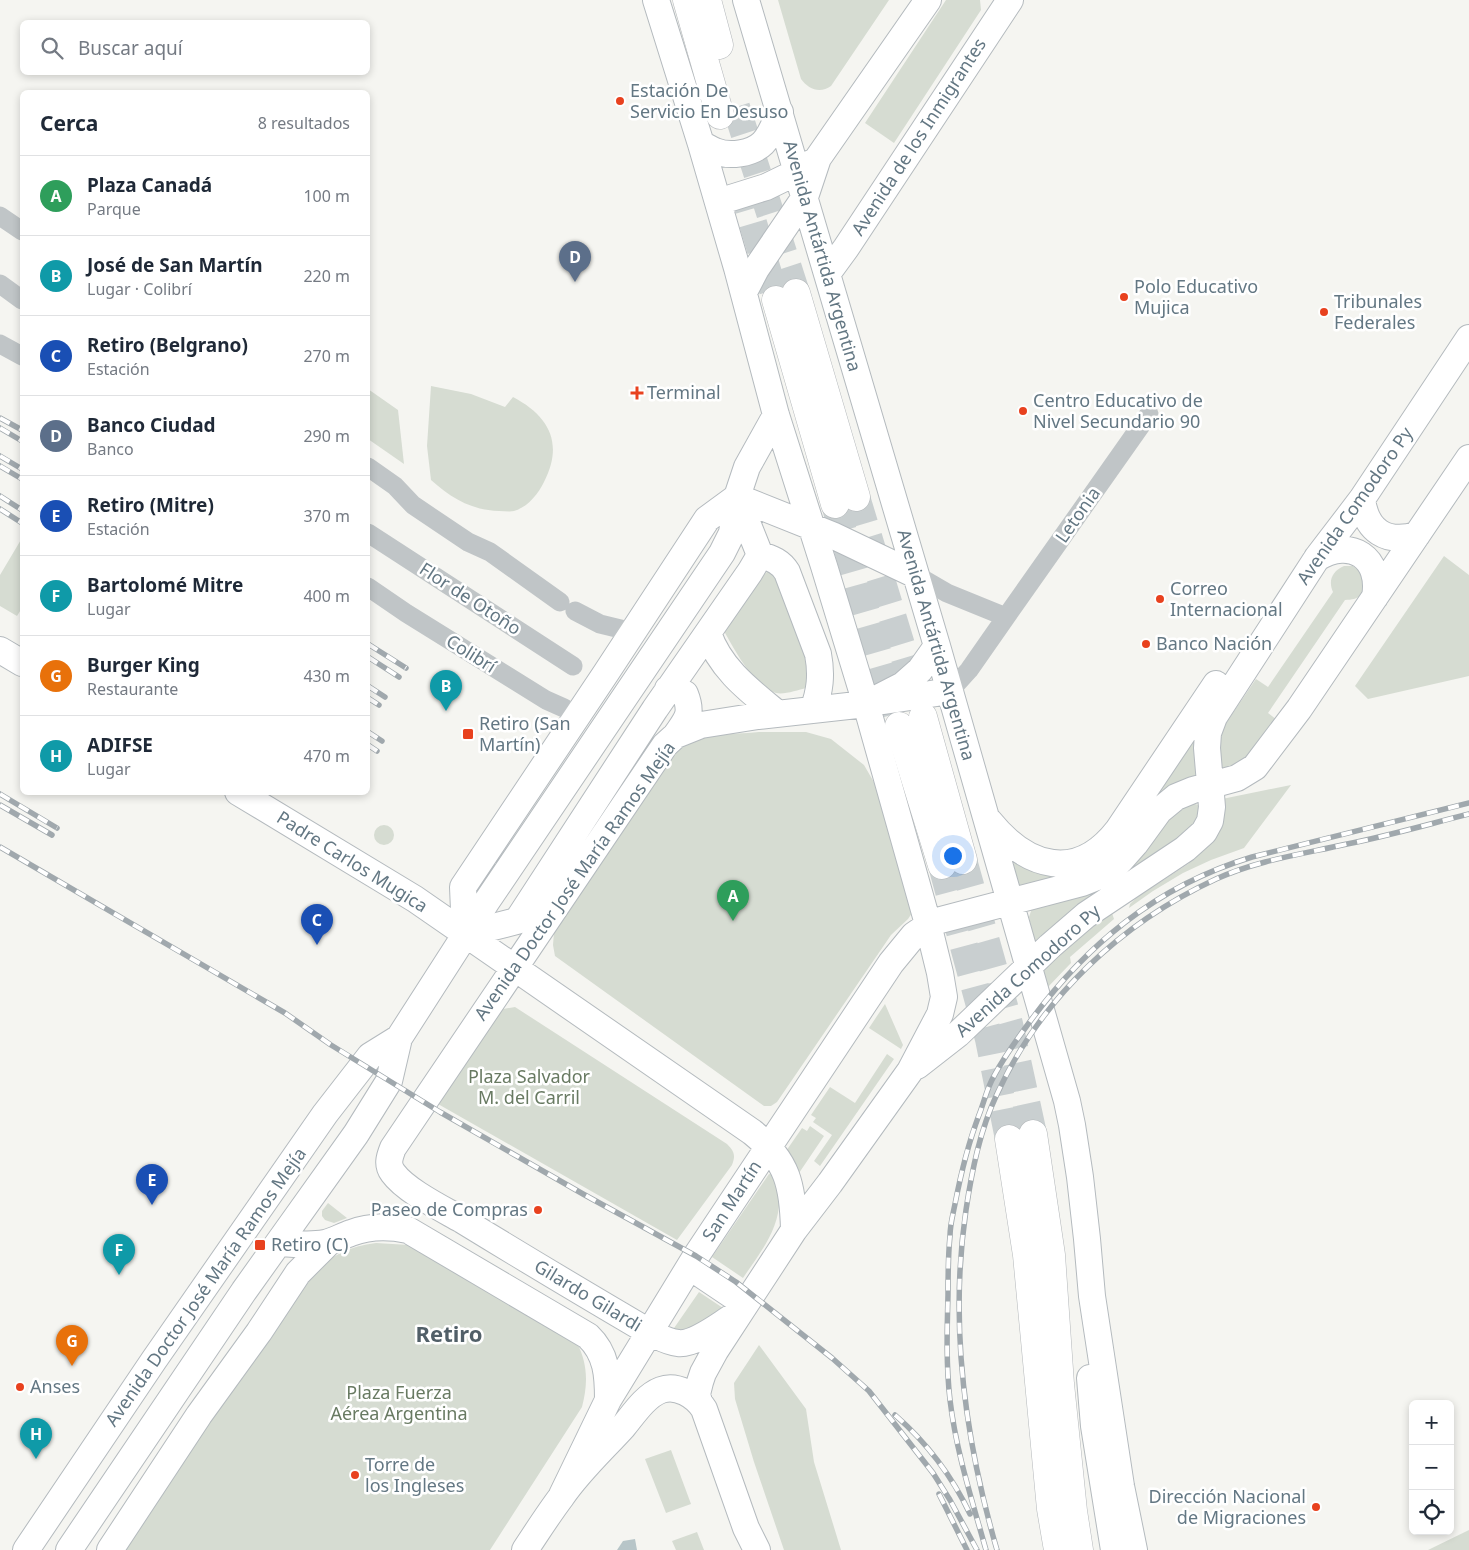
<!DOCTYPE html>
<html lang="es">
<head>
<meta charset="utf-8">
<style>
	body { margin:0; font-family:"Noto Sans",sans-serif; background:#f2f2f3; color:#1f2937 }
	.controls { position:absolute; right:15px; bottom:15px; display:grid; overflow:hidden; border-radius:8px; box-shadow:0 2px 8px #0003 }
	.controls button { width:45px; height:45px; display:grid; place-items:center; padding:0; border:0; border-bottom:1px solid #e0e1e3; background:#fff; color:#1f2937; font:25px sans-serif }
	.you { position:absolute; left:952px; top:855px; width:18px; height:18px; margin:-12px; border:4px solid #fff; border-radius:50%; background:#1a73e8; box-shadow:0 0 0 8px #1a73e833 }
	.badge { display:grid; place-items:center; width:32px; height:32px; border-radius:50%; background:#e8411e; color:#fff; font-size:16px; font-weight:700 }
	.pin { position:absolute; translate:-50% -41px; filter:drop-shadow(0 1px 2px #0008) }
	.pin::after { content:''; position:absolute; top:26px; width:18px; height:15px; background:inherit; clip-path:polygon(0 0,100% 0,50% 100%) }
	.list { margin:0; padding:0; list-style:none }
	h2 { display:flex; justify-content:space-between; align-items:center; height:65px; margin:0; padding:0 20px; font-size:21px }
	h2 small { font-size:16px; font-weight:400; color:#747a83 }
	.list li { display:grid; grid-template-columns:32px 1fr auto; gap:15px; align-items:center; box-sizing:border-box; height:80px; padding:0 20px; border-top:1px solid #e0e1e3 }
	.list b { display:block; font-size:19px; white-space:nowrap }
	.list p { margin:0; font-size:16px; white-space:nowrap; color:#747a83 }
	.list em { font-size:16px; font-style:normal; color:#747a83 }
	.icon { flex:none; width:28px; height:28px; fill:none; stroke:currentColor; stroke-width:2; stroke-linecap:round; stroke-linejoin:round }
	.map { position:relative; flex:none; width:1469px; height:1550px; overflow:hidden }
	.search { position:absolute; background:#fff; box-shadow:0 2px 8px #0003; left:20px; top:20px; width:350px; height:55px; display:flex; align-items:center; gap:12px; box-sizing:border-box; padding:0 18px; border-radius:8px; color:#747a83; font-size:19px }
	.panel { position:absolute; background:#fff; box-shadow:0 2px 8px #0003; left:20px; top:90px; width:350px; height:705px; border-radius:8px }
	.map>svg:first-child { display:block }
</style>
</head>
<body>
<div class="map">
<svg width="1469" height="1550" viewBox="0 0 1469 1550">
	<rect width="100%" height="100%" fill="#f5f5f1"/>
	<path fill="#d6dcd2" d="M 778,0 L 889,0 L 831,86 C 820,94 808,89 801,79 Z
		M 946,0 L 980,0 L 981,10 L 894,143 L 865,123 Z
		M 431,386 L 471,394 L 505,407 L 513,397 C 549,416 564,443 544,482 C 538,494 528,507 514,511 C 510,512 504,511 499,511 C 471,510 451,498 431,480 L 427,446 Z
		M 368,389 L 398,410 L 404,464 L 368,439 Z
		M 22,538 L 22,608 L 17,616 L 0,606 L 0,575 Z
		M 1444,556 L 1469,575 L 1469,676 L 1368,699 L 1355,686 Z
		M 1344,566 L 1353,566 L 1361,572 C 1364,588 1367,600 1345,600 L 1268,713 L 1277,720 L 1247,763 L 1231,772 L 1219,768 L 1217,740 L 1222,729 L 1256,679 L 1268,687 L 1333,592 C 1328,581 1332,571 1344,566 Z
		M 774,568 L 811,662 L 806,688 C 798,690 784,695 776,693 C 754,687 734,649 724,631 L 735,602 L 769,570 Z
		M 1222,685 L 1198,778 L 1098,866 L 1018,887 L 1013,860 L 1069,873 Z
		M 759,732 L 806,732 L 831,739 L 864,765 L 875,784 L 912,913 L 908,919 L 891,935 L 777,1102 L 771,1106 L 764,1106 L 555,956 L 553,945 L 554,932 L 674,753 C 696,732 730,735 759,732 Z
		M 1291,785 L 1244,848 L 1211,860 L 1183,873 L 1153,891 L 1129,908 L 1130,904 L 1136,898 L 1188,864 L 1214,840 L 1222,799 Z
		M 1191,803 L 1199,805 L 1200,810 L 1193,830 L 1036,942 L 1034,940 L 1029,917 L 1032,908 Z
		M374 835a10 10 0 1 1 20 0a10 10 0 1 1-20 0Z
		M 1112,913 L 1114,919 L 1070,957 L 1071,963 L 1047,988 L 1042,969 L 1049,956 Z
		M 885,1004 L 903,1045 L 901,1049 L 869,1028 Z
		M 515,1007 L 727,1144 C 734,1151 736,1155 732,1165 L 677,1240 L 438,1104 L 503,1009 Z
		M 887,1054 L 894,1059 L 820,1166 L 814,1161 L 832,1135 L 813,1122 L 816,1118 L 811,1115 L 830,1087 L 855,1103 Z
		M 810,1126 L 824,1136 L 797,1176 L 784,1154 L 802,1128 L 807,1131 Z
		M 769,1174 L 773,1175 C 777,1181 778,1186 779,1193 C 782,1227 761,1251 743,1278 L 712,1257 Z
		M 328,1203 L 347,1218 L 334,1223 L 325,1220 L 322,1216 L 322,1211 Z
		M 376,1243 L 409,1245 L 577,1343 C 588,1364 588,1384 582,1407 L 490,1550 L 120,1550 L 308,1275 C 329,1258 348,1246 376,1243 Z
		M 699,1292 L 723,1308 L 700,1332 L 672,1331 Z
		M 759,1345 L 806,1409 L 814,1462 L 841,1550 L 784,1550 L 754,1462 L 735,1399 L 734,1383 Z
		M 671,1450 L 691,1504 L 666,1513 L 645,1459 Z
		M 1469,1530 L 1469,1550 L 1428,1550 Z
		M 697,1532 L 704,1550 L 676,1550 L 672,1541 Z"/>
	<path fill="#b7c5c8" d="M 635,1539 L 637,1550 L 617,1550 L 623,1541 Z"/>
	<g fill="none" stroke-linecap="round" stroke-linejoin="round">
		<path stroke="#c9cfd0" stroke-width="28" stroke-dasharray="28 14" stroke-linecap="butt" d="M 736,107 L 796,293
			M 741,183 L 776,300
			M 856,497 L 918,701
			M 835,504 L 895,714
			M 963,860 L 1009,1024 L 1033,1134
			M 942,865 L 989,1039 L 1009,1139"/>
		<g stroke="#b4babe" stroke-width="28">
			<path id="secondary" d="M 656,0 L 701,144 L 737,268 L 776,415 L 824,566 L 866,704 L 928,924 L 940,973 L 944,997 L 940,1014 L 910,1071 L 830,1183 L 794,1230 L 715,1351 L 703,1373 L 700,1382 L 697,1394 L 699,1402
				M 746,0 L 937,646 L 1067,1101 L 1072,1125 L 1080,1177 L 1087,1239 L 1092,1296 L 1121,1486 L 1134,1550
				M 701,144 C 706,146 710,149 715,151 C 729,157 752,154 763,143 C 771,135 775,122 780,112
				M 718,202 L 766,187 L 797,172 L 811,163
				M 827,274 L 846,248 L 1010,0
				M 744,292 L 756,269 L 805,197 L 818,158 L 928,0
				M 737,497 L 832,535 L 916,575
				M 1362,499 C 1366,531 1386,544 1417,535
				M 760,555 C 772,558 781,562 787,572 L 818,654 C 822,675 820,691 813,710
				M 1317,558 C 1351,537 1382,558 1375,597
				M 708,633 C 720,669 750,691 778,714
				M 0,650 L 22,663
				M 668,689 L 677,690 L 685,694 C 693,714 687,719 676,735
				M 884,701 L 950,691
				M 238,792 L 415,899 L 752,1132 C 788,1161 793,1186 794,1230
				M 989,821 C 1027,868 1077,883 1118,830 L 1216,684
				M 465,934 L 517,921 L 655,709 L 750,572 L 760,555 L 738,500
				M 465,934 L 463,887 L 606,673 L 707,519 L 737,497
				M 917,1066 L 958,1034 L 1050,946 L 1086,915 L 1185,849 L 1204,832 L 1210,821 L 1212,807 L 1207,748 L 1208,733 L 1214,717 L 1317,558 L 1362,499 L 1469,338
				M 279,1243 C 295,1244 310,1246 325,1243 C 334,1241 342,1236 351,1233 C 369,1226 389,1226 408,1230 L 588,1336 C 607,1354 608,1376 608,1400
				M 690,1267 L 745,1304
				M 734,1316 C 719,1325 695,1345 678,1343 C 667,1342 658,1336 649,1332 C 586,1295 524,1258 462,1220 C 443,1209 406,1191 393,1173 C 387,1165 389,1158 393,1148 L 665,745 L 676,735 L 701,725 L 758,716 L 866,704 L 903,685 L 920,670 L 937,646
				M 1090,1378 L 1094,1426 L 1114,1550
				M 562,1495 L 608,1400 L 696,1256 L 891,963 L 914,935 L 933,922 L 1082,883 L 1097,877 L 1120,861 L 1135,844 L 1159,811 L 1176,797 L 1193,790 L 1237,778 L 1255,767 L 1299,709 L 1469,458
				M 26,1550 L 154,1360 L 325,1114 L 370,1056 L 399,1038
				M 69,1550 L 244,1291 L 356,1134 L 389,1081 L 399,1038 L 487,901 L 722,553 L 732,533 L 737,497 L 747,467 L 776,415
				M 110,1550 L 199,1415 L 259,1332 L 298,1273 L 328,1243
				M 525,1550 C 537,1532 549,1513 562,1496 C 579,1471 602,1450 623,1427 C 633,1415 645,1396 661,1390 C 677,1384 696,1396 704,1409 L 746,1528 L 757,1550"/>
		</g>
		<g stroke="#b3b7ba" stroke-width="29">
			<path id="highway" d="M 687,0 L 720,115
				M 707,0 L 719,45
				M 796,293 L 856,497
				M 776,300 L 835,504
				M 923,717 L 963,860
				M 899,726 L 942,865
				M 1033,1134 L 1051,1255 L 1060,1384 L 1073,1511 L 1079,1550
				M 1009,1139 L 1027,1255 L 1051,1509 L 1058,1550"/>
		</g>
		<path stroke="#c0c5c7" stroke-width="19" d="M 0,216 L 22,231
			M 0,284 L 22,300
			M 0,344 L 22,356
			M 368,467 L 395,486 L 413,505 L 468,542 L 490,552 L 560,602
			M 368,533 L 573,666
			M 916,575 L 947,593 L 1006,617 L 969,670 L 950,691
			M 368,587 L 406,613 L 546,700 L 564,708 L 578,716
			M 575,611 L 600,624 L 633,632
			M 1006,617 L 1149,414"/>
		<use href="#secondary" stroke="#fff" stroke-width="26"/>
		<use href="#highway" stroke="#fff" stroke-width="28"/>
		<g stroke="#a0a8ad" stroke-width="5.5">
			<path id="rail" d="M 0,418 L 22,430
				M 0,428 L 22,441
				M 0,456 L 22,469
				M 0,466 L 22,479
				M 0,496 L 22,510
				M 0,509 L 22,523
				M 368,644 L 406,668
				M 368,657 L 399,677
				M 368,686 L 385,697
				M 368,698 L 379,705
				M 368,732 L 382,741
				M 368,745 L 377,751
				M 0,794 L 57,828
				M 0,805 L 52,835
				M 0,847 L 285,1013 L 331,1045 L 440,1112 L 583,1194 L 696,1256 L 736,1282 L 832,1358 L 869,1391 L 933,1473 L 950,1500 L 977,1550
				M 895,1415 C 926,1442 952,1476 970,1514
				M 939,1494 L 967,1550
				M 986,1550 C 972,1500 956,1451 950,1400 C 946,1365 947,1330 948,1295 C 948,1276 948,1256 950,1236 C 950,1225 953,1214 955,1204 C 961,1173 968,1144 979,1115 C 984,1102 987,1088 994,1076 C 1003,1059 1015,1042 1026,1027 C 1084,946 1156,886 1252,857 L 1469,803
				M 997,1550 C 965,1440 949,1324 966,1210 C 972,1170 980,1130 997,1094 C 1041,998 1121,923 1216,879 C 1258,860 1303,854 1347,844 C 1388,836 1429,824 1469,814"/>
		</g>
		<use href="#rail" stroke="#fff" stroke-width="4" stroke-dasharray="11" stroke-linecap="butt"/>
	</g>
	<g fill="#e8411e" stroke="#fff" stroke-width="2">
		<circle cx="620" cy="101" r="5"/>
		<circle cx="1124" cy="297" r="5"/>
		<circle cx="1324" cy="312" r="5"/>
		<path d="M634.5 385.5h5v5h5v5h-5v5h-5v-5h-5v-5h5z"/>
		<circle cx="1023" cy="411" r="5"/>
		<circle cx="1160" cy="599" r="5"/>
		<circle cx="1146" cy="644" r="5"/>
		<rect x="462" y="728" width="12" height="12" rx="2.5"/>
		<circle cx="538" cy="1210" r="5"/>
		<rect x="254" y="1239" width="12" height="12" rx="2.5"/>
		<circle cx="20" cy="1387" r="5"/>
		<circle cx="355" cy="1475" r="5"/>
		<circle cx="1316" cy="1507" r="5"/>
	</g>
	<g text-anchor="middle" stroke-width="5" stroke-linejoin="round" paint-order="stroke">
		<g font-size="18" fill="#637783" stroke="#fff" text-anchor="start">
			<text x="630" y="97">Estación De<tspan x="630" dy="21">Servicio En Desuso</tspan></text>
			<text x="1134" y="293">Polo Educativo<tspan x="1134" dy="21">Mujica</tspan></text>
			<text x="1334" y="308">Tribunales<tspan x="1334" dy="21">Federales</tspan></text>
			<text x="647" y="399">Terminal</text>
			<text x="1033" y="407">Centro Educativo de<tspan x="1033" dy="21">Nivel Secundario 90</tspan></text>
			<text x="1170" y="595">Correo<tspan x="1170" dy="21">Internacional</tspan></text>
			<text x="1156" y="650">Banco Nación</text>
			<text x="479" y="730">Retiro (San<tspan x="479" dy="21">Martín)</tspan></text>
			<text x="528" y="1216" text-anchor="end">Paseo de Compras</text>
			<text x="271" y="1251">Retiro (C)</text>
			<text x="30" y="1393">Anses</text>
			<text x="365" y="1471">Torre de<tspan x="365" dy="21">los Ingleses</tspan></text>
			<text x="1306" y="1503" text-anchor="end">Dirección Nacional<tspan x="1306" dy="21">de Migraciones</tspan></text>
		</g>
		<g font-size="18" fill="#637783" stroke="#fff">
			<text transform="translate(919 137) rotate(-57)" y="6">Avenida de los Inmigrantes</text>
			<text transform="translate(822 256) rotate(74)" y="6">Avenida Antártida Argentina</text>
			<text transform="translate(1355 506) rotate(-55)" y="6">Avenida Comodoro Py</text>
			<text transform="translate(1078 515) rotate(-55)" y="6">Letonia</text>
			<text transform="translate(470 599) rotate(33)" y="6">Flor de Otoño</text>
			<text transform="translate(936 645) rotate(74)" y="6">Avenida Antártida Argentina</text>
			<text transform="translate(471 654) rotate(32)" y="6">Colibrí</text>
			<text transform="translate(352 862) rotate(32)" y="6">Padre Carlos Mugica</text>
			<text transform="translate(575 881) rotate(-55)" y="6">Avenida Doctor José María Ramos Mejía</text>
			<text transform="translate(1028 971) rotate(-42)" y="6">Avenida Comodoro Py</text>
			<text transform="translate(732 1201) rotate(-57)" y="6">San Martín</text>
			<text transform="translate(206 1287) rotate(-55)" y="6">Avenida Doctor José María Ramos Mejía</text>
			<text transform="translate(588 1296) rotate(31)" y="6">Gilardo Gilardi</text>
		</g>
		<g font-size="18" fill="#687a62" stroke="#fff">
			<text x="529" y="1083">Plaza Salvador<tspan x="529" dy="21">M. del Carril</tspan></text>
			<text x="399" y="1399">Plaza Fuerza<tspan x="399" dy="21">Aérea Argentina</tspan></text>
		</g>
		<g font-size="22" font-weight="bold" fill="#515f68" stroke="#fff">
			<text x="449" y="1342">Retiro</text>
		</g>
	</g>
</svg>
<div class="controls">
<button>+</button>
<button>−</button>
<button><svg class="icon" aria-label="locate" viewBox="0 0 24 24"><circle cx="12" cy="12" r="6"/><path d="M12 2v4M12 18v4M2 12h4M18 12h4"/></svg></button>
</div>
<div class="you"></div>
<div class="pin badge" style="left:733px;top:921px;background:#2e9e5b">A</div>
<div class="pin badge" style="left:446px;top:711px;background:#0f9aa8">B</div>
<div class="pin badge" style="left:317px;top:945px;background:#1a4fb4">C</div>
<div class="pin badge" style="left:575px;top:282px;background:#5c6f8a">D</div>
<div class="pin badge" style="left:152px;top:1205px;background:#1a4fb4">E</div>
<div class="pin badge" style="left:119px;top:1275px;background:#0f9aa8">F</div>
<div class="pin badge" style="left:72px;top:1366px;background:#e8710a">G</div>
<div class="pin badge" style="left:36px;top:1459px;background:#0f9aa8">H</div>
<div class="search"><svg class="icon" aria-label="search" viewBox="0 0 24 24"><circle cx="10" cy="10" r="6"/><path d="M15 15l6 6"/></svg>Buscar aquí</div>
<section class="panel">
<h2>Cerca<small>8 resultados</small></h2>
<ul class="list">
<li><span class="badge" style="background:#2e9e5b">A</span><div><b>Plaza Canadá</b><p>Parque</p></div><em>100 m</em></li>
<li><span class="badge" style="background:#0f9aa8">B</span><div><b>José de San Martín</b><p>Lugar · Colibrí</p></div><em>220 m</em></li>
<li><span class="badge" style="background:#1a4fb4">C</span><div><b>Retiro (Belgrano)</b><p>Estación</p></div><em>270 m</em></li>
<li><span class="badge" style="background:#5c6f8a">D</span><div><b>Banco Ciudad</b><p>Banco</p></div><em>290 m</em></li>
<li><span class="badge" style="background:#1a4fb4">E</span><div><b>Retiro (Mitre)</b><p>Estación</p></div><em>370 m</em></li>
<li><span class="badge" style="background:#0f9aa8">F</span><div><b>Bartolomé Mitre</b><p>Lugar</p></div><em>400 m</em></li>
<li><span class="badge" style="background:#e8710a">G</span><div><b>Burger King</b><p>Restaurante</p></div><em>430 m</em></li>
<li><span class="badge" style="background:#0f9aa8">H</span><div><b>ADIFSE</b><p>Lugar</p></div><em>470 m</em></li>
</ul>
</section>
</div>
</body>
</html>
